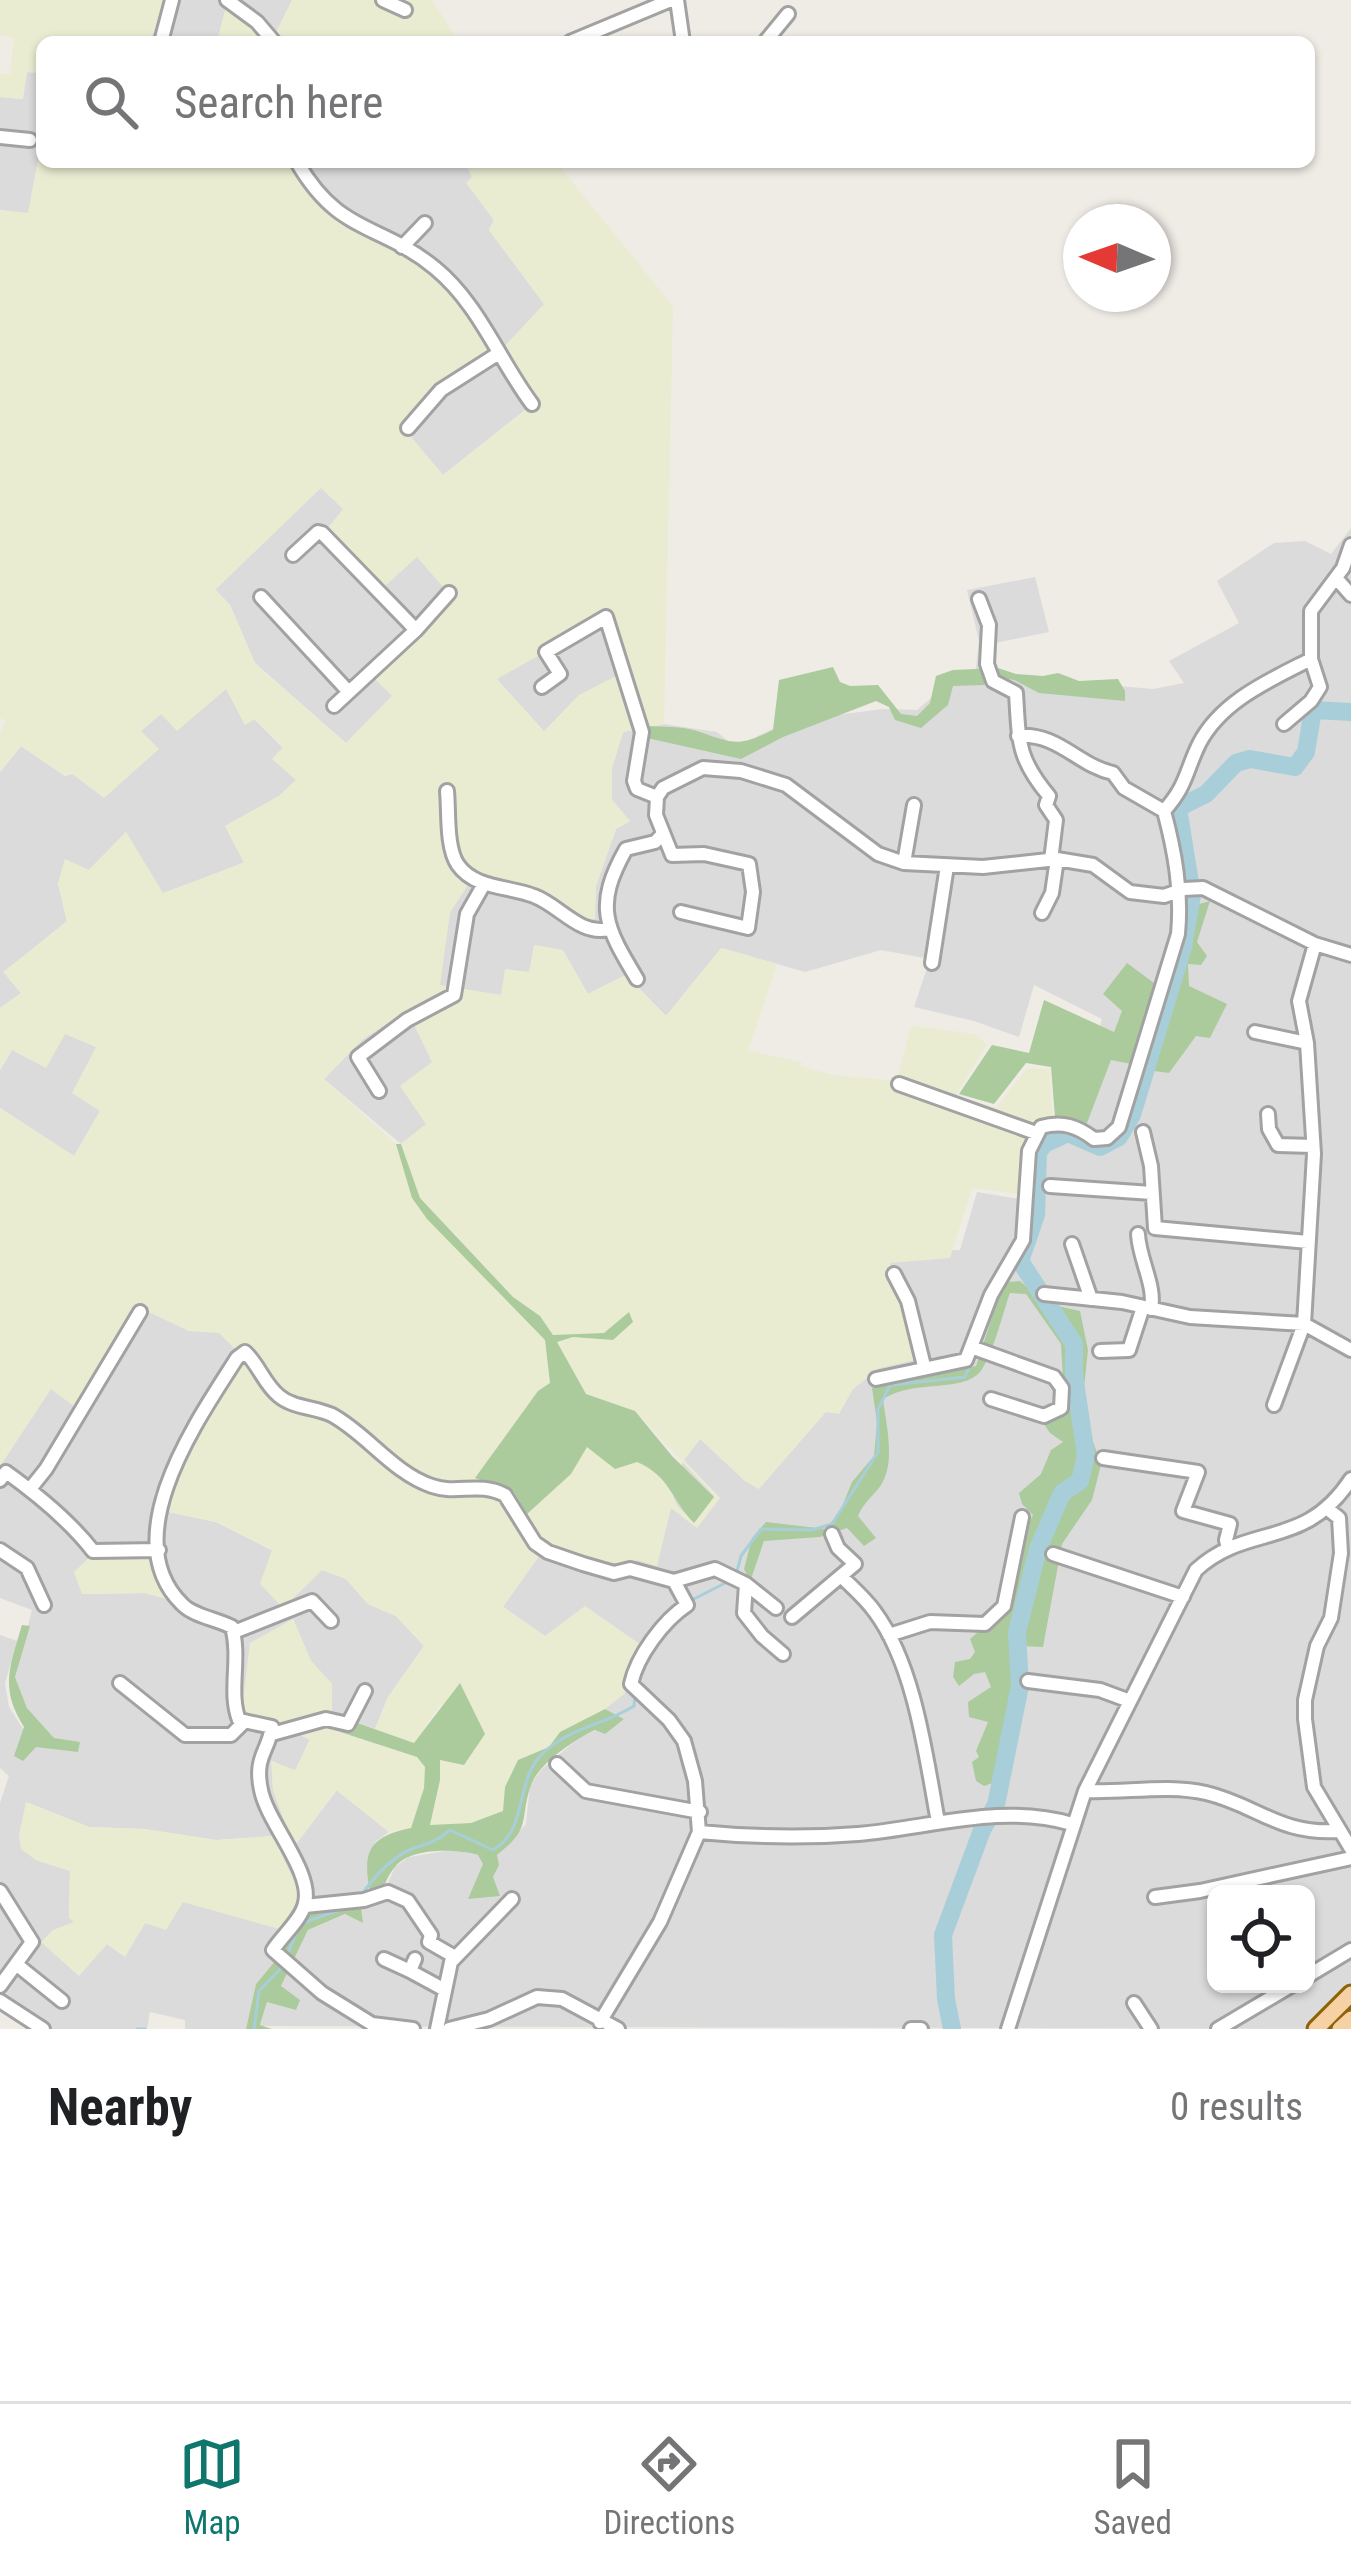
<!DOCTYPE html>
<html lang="en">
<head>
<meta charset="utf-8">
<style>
	body { margin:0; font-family:"Roboto Condensed",sans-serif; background:#f2f2f2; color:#202124 }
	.controls { position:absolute; right:36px; bottom:36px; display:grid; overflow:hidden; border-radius:18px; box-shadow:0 3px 9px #0004 }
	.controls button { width:108px; height:108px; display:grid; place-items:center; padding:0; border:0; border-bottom:3px solid #e0e0e0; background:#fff; color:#202124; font:60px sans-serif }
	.compass { position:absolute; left:1063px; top:204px; width:108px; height:108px; border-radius:50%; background:#fff; box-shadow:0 3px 9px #0004; rotate:272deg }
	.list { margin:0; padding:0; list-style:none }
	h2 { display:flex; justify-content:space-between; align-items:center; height:156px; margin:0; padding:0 48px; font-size:51px }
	h2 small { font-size:39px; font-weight:400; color:#757577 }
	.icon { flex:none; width:66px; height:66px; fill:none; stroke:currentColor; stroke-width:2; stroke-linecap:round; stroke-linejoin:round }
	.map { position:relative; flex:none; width:1351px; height:2029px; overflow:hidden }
	.search { position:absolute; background:#fff; box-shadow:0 3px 9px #0004; left:36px; right:36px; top:36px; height:132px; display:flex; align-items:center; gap:30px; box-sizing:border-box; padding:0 42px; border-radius:18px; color:#757577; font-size:45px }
	.sheet { height:372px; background:#fff }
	nav { display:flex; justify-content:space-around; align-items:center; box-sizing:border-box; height:168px; border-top:3px solid #e0e0e0; background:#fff; font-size:33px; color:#757577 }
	nav a { display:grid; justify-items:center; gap:6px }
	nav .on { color:#0f766e }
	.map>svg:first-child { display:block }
</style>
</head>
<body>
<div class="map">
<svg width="1351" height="2029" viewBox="0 0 1351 2029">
	<rect width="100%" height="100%" fill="#efebe5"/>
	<path fill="#dcdbdb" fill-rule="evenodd" d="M 164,0 L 292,0 L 274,38 L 227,4 L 217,42 L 150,42 Z
		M 27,72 L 42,73 L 42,140 L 28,214 L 0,210 L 0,97 L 22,99 Z
		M 294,162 L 465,162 L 472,177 L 467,183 L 494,220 L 489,230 L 544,304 L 535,402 L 443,475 L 401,427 L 435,390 L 406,255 L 347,229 L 327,212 L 302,180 Z
		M 321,487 L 344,509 L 327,530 L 384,586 L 417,556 L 452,596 L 413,643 L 372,676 L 393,695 L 346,743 L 255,663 L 230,605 L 215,589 Z
		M 1351,528 L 1351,2029 L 260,2026 L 267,2002 L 296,2009 L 281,1986 L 308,1930 L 346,1914 L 361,1922 L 361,1908 L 287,1930 L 275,1961 L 256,1984 L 246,2029 L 185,2029 L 185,2020 L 150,2012 L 147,2029 L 51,2029 L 0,1993 L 0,1803 L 9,1776 L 0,1768 L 0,1635 L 17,1641 L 5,1683 L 9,1707 L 35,1747 L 54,1738 L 27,1708 L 15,1677 L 32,1610 L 0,1598 L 0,1466 L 51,1388 L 78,1409 L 143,1309 L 189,1331 L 219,1332 L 235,1349 L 188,1422 L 154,1509 L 216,1522 L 273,1551 L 283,1607 L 322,1570 L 346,1579 L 368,1604 L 396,1616 L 424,1646 L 388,1697 L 375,1729 L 332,1714 L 332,1684 L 311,1661 L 293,1619 L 279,1738 L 298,1734 L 310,1739 L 295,1771 L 272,1761 L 273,1790 L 287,1828 L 274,1836 L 216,1840 L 144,1829 L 89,1827 L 26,1802 L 36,1860 L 70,1871 L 69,1917 L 124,1956 L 145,1923 L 183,1901 L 284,1860 L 337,1790 L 389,1832 L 375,1842 L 387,1885 L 395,1867 L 409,1857 L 451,1850 L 479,1855 L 493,1877 L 497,1855 L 526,1824 L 530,1785 L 543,1768 L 580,1737 L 624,1719 L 605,1709 L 631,1683 L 545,1636 L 502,1606 L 547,1545 L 607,1567 L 637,1560 L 671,1507 L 683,1460 L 701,1438 L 745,1481 L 801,1405 L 853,1389 L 879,1368 L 913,1360 L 879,1252 L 960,1250 L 977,1192 L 1032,1201 L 1036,1154 L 1030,1139 L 1037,1127 L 1074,1123 L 1102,1019 L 1034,985 L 1019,1037 L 974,1021 L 914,1007 L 930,959 L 881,950 L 805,972 L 722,948 L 666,1016 L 626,975 L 588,994 L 563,951 L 534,946 L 529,973 L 501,995 L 439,986 L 450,912 L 469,883 L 502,879 L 539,891 L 580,919 L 594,919 L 596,886 L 616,829 L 630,821 L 612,800 L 612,768 L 623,732 L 664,724 L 717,732 L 735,747 L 783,724 L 821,717 L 883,709 L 917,710 L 943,688 L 975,675 L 979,641 L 967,590 L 1035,577 L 1049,632 L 995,643 L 988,675 L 1153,689 L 1184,683 L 1169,661 L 1239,623 L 1217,581 L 1274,543 L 1305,541 L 1331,554 ZM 151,1551 L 167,1599 L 145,1593 L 82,1594 ZM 1216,1894 L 1306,1894 L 1306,1984 L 1216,1984 Z
		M 606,617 L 623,673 L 580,695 L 544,732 L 496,679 Z
		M 227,688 L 245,724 L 254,719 L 283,748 L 296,780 L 279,796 L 225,826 L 245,862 L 162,894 L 126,832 L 89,870 L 58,883 L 67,921 L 4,972 L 21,993 L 0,1008 L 0,772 L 21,746 L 65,776 L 158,749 L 140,731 L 162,713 L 177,730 Z
		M 408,1010 L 433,1063 L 426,1125 L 401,1144 L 324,1079 L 363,1039 Z
		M 64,1033 L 96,1047 L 100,1111 L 74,1156 L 0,1108 L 0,1070 L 12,1050 Z"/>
	<path fill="#eaecd2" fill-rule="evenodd" d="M 0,0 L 164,0 L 150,42 L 42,42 L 42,73 L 27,72 L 23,99 L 0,97 L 0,74 L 10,74 L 14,38 L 0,35 Z
		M 292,0 L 432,0 L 459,42 L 217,42 L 227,3 L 273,38 Z
		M 42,140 L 42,162 L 294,162 L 302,180 L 327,212 L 347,229 L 406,255 L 428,273 L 462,307 L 492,353 L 435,390 L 402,426 L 443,475 L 535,403 L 502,349 L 544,304 L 489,230 L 494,220 L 466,183 L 472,177 L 465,162 L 556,162 L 673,306 L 664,724 L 623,732 L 612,768 L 612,800 L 630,821 L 616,829 L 596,886 L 595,919 L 581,919 L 539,891 L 503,879 L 469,883 L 450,912 L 440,985 L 501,995 L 505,969 L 529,972 L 535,945 L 563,950 L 588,994 L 626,975 L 666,1016 L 721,948 L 777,964 L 748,1051 L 802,1062 L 800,1066 L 833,1075 L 897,1081 L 911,1026 L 975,1034 L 987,1045 L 955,1096 L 996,1108 L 1027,1068 L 1049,1069 L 1053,1120 L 1037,1128 L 1021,1194 L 972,1188 L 950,1258 L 890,1263 L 912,1328 L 914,1360 L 879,1368 L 853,1389 L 839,1414 L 826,1412 L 759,1489 L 745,1481 L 700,1439 L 684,1460 L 720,1498 L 697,1528 L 671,1508 L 657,1566 L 637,1560 L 607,1567 L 547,1545 L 503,1607 L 545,1636 L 585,1606 L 644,1647 L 624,1694 L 605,1709 L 560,1732 L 550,1746 L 518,1760 L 505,1787 L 503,1811 L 471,1823 L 429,1825 L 440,1780 L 441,1703 L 414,1744 L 375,1729 L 388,1697 L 424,1646 L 396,1616 L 368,1604 L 346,1579 L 322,1570 L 283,1608 L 260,1584 L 272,1550 L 216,1522 L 154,1509 L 154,1494 L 188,1422 L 235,1349 L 219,1333 L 189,1331 L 143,1309 L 79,1410 L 51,1389 L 0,1466 L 0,1108 L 74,1156 L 100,1111 L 72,1093 L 96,1047 L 65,1034 L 46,1068 L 12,1050 L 0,1070 L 0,1008 L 21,993 L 3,972 L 67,922 L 58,883 L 65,859 L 89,870 L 126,832 L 163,893 L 244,863 L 225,826 L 279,796 L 296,780 L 272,759 L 283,747 L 255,719 L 245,725 L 226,689 L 177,731 L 161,714 L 141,731 L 159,749 L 104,798 L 71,773 L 65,776 L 21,746 L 0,772 L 0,733 L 6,721 L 0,718 L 0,210 L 28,213 ZM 321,488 L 343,509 L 327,529 L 385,586 L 417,557 L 451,596 L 413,643 L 372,676 L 392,696 L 346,743 L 255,664 L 230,605 L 215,590 ZM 605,618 L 622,673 L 579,695 L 544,731 L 497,679 ZM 407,1010 L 432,1062 L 400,1086 L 426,1124 L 401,1144 L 420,1198 L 513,1297 L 540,1316 L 554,1335 L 605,1333 L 628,1313 L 613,1340 L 573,1337 L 556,1341 L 566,1364 L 586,1394 L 635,1411 L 714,1496 L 695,1522 L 678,1507 L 661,1473 L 637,1462 L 615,1468 L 587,1447 L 571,1474 L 528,1513 L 515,1492 L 550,1383 L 545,1340 L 412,1197 L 396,1144 L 324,1079 L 363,1039 Z
		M 152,1551 L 168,1599 L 145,1593 L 82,1594 L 74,1572 L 90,1557 Z
		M 293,1619 L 311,1661 L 332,1684 L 332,1714 L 281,1728 L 246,1716 L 243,1700 L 250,1643 Z
		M 322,1727 L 417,1757 L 425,1767 L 424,1788 L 411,1828 L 389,1832 L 336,1790 L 284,1860 L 301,1893 L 283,1930 L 183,1902 L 166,1930 L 145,1923 L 125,1957 L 107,1944 L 79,1976 L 41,1942 L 53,1930 L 74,1922 L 69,1918 L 70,1871 L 36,1860 L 21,1849 L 19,1835 L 26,1802 L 89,1827 L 144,1829 L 216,1840 L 274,1836 L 287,1828 L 273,1790 L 271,1761 L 295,1770 L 310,1740 L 298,1734 Z"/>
	<path fill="#abcb9d" d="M 833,667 L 840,682 L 850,686 L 878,685 L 901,714 L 917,716 L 930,703 L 936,676 L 953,670 L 998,668 L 1016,674 L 1043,676 L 1058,673 L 1079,681 L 1118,679 L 1125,691 L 1125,701 L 1039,693 L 1014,680 L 988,675 L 984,685 L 953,686 L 948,705 L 921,728 L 895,720 L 889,707 L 876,701 L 783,737 L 741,759 L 647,738 L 647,726 C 663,727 682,726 697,731 C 733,743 737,748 773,730 L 779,680 Z
		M 1210,901 L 1197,942 L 1207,956 L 1201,965 L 1188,964 L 1189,986 L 1227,1004 L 1210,1038 L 1196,1036 L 1169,1073 L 1154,1071 L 1142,1104 L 1133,1093 L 1141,1066 L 1111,1060 L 1087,1123 L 1055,1117 L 1051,1067 L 1026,1063 L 994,1104 L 959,1094 L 992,1045 L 1029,1053 L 1044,1000 L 1114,1032 L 1122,1011 L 1103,994 L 1127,963 L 1154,983 L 1185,908 Z
		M 396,1144 L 401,1144 L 420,1198 L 513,1297 L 540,1316 L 553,1335 L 604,1333 L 629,1312 L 633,1322 L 613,1340 L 573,1337 L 557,1342 L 586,1394 L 635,1411 L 672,1456 L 714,1497 L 694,1523 C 669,1497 671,1477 637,1462 L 615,1469 L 587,1447 L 571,1474 L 527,1514 L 514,1492 L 475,1478 L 538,1391 L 550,1383 L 545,1340 L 427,1219 L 412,1198 Z
		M 1020,1281 L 1044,1303 L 1080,1311 L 1088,1350 L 1084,1388 L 1088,1427 L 1101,1465 L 1092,1500 L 1062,1544 L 1043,1647 L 1020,1646 L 1020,1615 L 1016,1635 L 1013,1710 L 1003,1746 L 999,1781 L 984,1786 L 976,1781 L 972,1762 L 979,1757 L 976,1751 L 988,1722 L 969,1717 L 968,1702 L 991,1687 L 985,1672 L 974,1674 L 959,1686 L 953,1677 L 955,1662 L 970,1659 L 975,1652 L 970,1639 L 978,1632 L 974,1626 L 1003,1608 L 1021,1538 L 1033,1515 L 1022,1504 L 1019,1493 L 1041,1474 L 1051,1450 L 1063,1442 L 1050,1433 L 1036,1412 L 1055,1401 L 1057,1391 L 1053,1386 L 1059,1374 L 1063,1380 L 1061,1344 L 1026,1294 L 1010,1293 C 1003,1312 992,1358 980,1372 C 962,1393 914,1379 883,1399 C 886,1424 896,1462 881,1485 C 873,1497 866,1499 858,1516 L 876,1538 L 864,1546 L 847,1528 L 820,1537 L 764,1541 L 750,1582 L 744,1569 L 752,1538 L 766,1522 L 826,1529 L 841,1509 L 852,1482 L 874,1456 L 877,1422 L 872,1388 L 889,1375 L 912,1379 L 976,1366 L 999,1296 L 1008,1282 Z
		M 22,1625 L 30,1626 L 15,1677 L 27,1708 L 54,1738 L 80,1742 L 78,1752 L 36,1747 L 23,1761 L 14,1756 L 24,1727 C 0,1689 9,1668 22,1625 Z
		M 460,1683 L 485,1734 L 464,1765 L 440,1760 L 440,1780 L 430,1825 L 471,1823 L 503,1811 L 505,1787 L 518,1760 L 549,1747 L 560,1732 L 605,1709 L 624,1719 L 605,1734 L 595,1730 C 574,1740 537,1764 530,1788 C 519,1823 532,1827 497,1855 L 499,1865 L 493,1877 L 500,1896 L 468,1899 L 483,1864 L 478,1855 C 456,1849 411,1847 395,1867 C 384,1880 389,1884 371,1897 C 362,1854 366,1837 411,1828 L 424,1788 L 425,1767 L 417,1757 L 334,1730 L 322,1727 L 278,1738 L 281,1728 L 332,1714 L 414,1743 Z
		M 313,1908 L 361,1908 L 363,1923 L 345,1914 L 308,1930 L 281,1986 L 300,2000 L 296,2010 L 267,2002 L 260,2025 L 272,2029 L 246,2029 L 256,1984 L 275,1961 L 287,1930 Z"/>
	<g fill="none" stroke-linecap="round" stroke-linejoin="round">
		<path stroke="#a8cfd9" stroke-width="3" d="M 1005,1282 L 1020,1261
			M 737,1571 L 741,1556 L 761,1529 L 812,1530 L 832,1524 L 878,1452 L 878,1409 L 890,1385 L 965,1377 L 976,1351
			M 692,1600 L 727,1582
			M 360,1897 C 373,1878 391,1857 414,1848 C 430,1843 437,1841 450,1830 L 493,1850 C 529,1830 514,1780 543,1753 C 571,1727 604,1725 634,1706 L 635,1695
			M 302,1923 L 349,1907
			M 288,1954 L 297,1930
			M 137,2029 L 145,2029
			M 254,2029 L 259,1991 L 285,1964"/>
		<path stroke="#a8cfd9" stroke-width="18" d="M 952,2029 L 946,1999 L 943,1935 L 982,1830 L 996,1805 L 1020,1686 L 1017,1632 L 1038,1549 L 1062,1493 L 1080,1481 L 1086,1455 L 1074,1375 L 1074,1344 L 1020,1261 L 1036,1215 L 1038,1153 L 1044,1144 L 1068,1133 L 1100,1147 L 1119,1137 L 1132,1115 L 1183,947 L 1192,895 L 1178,808 L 1206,794 L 1236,763 L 1250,759 L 1295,767 L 1306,752 L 1313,710 L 1351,712"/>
		<g stroke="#a2a2a2" stroke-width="18">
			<path id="minor" d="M 227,0 L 257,22 L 274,42
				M 383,0 L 405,10
				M 677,0 L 683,42
				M 161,42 L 172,0
				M 570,42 L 671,0
				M 765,42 L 788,14
				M 0,137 L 30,140
				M 297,162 C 340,236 379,222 435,268 C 479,304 499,360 532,404
				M 402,247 L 425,223
				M 408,428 L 441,390 L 499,353
				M 293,555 L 318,532 L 322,533 L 416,630
				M 1336,578 L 1351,595
				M 261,597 L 348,691
				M 979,599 L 989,625 L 987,664 L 993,681 L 1016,693 C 1019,741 1017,758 1049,796 L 1046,805 L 1056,820 L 1051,860
				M 542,687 L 560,674 L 546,652 L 606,617 L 642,732 L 634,781 L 637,789 L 657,797
				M 334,706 L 416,630 L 449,593
				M 1284,724 L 1311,701 L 1320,687 L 1311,659 L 1311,611 L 1343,568 L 1351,545
				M 447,791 C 449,812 446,848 458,865 C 475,889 509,886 534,896 C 559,905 580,936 608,929
				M 1164,811 C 1187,785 1185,773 1199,744 C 1221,701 1270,680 1311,659
				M 904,863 L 914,805
				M 681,912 L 748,928 L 753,892 L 749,864 L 704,854 L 672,855 L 656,815 L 657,797 L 663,788 L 703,768 L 741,771 L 786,785 L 878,854 L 904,863 L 983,867 L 1057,859 L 1093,865 L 1130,892 L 1164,896 L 1184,889 L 1203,888 L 1315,944
				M 1042,913 L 1052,893 L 1057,859
				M 932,963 L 947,866
				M 637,979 C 605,926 594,906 626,849 L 655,842 L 662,835
				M 1255,1032 L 1307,1043
				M 899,1084 L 1036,1133
				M 379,1091 L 358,1057 L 407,1020 L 454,995 L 467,914 L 484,884
				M 1268,1114 L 1269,1129 L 1278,1145 L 1313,1146
				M 1143,1132 L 1151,1166 L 1155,1228 L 1308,1242
				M 1050,1186 L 1152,1193
				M 1138,1234 C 1139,1259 1156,1286 1151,1309
				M 1072,1244 L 1091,1299
				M 894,1274 L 908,1301 L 924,1366
				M 1044,1294 L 1122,1302 L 1190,1317 L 1304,1324 L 1351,1350
				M 971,1347 L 1054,1377 L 1062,1388 L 1061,1408 L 1044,1416 L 991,1399
				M 1100,1351 L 1129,1350 L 1143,1307
				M 876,1379 L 966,1360 L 991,1295 L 1023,1240 L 1029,1151 L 1041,1127 C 1062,1121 1077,1126 1094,1139 L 1107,1138 L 1119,1127 L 1178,934 C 1182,892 1175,852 1164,811 L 1124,788 L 1113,773 C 1077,765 1059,733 1018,736
				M 1274,1405 L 1304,1324 L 1314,1154 L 1307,1043 L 1299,1001 L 1315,944 L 1351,955
				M 1103,1458 L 1198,1472 L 1183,1511 L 1230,1524 L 1226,1540 L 1228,1549
				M 0,1480 L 6,1472 C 38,1495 69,1520 93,1551 L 159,1550
				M 30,1489 L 46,1469 L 140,1312
				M 1329,1510 L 1339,1518 L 1341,1553 L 1331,1618 L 1317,1646 L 1305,1700 L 1305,1719 L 1314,1787 L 1351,1849
				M 0,1550 L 27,1568 L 44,1605
				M 1053,1554 L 1183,1597
				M 842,1577 C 853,1588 866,1599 875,1612 C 915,1666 926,1757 938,1822
				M 746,1584 L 744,1613 L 762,1636 L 783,1654
				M 792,1617 L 855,1564 L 838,1548 L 832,1534
				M 234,1632 L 312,1601 L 331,1621
				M 889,1635 L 930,1622 L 985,1624 L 1004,1606 L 1022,1517
				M 1028,1681 L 1100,1690 L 1127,1700
				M 120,1683 L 185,1735 L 231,1735 L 245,1721
				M 272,1734 L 326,1719 L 348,1724 L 365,1691
				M 557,1764 L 586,1791 L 700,1812
				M 1085,1791 C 1124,1793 1168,1784 1206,1793 C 1257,1805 1279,1835 1339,1831
				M 699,1832 C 751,1837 806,1838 858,1834 C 929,1828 1002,1803 1072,1824
				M 0,1891 L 32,1942 L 0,1986
				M 1155,1897 L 1200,1891 L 1351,1858
				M 305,1906 L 364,1900 L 388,1892 L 408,1901 L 431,1935 L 429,1942 L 455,1957
				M 384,1959 L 410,1971
				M 415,1959 L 410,1971 L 445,1990
				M 16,1964 L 62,2001
				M 1306,1977 L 1351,1950
				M 0,2001 L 43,2029
				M 1134,2003 L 1151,2029
				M 600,2022 L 660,1922 L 699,1832 L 695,1781 L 684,1741 L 669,1720 L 631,1684 C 637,1656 663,1621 687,1605 L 674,1581
				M 413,2029 L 372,2024 L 322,1993 L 273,1950 C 282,1936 302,1919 305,1903 C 313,1872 267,1822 261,1790 C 254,1757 268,1752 272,1727 L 239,1720 C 228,1692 241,1659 232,1627 C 217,1619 193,1616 182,1604 C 114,1537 199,1418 237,1358 L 245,1352 C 259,1365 264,1384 279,1396 C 293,1408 315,1407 332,1415 C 367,1434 393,1473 432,1486 C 458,1495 479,1481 505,1495 L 535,1543 L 548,1552 L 583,1564 L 614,1573 L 630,1569 L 674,1581 L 715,1569 L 746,1584 L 776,1608
				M 437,2029 L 451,1962 L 512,1899
				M 449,2029 L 489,2019 L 537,1997 L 562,1999 L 618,2029
				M 911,2029 L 921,2029
				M 1008,2029 L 1085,1791 L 1196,1570 C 1248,1522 1304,1551 1351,1479
				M 1218,2029 L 1294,1984"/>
		</g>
		<g stroke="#8f620a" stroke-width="21">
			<path id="major" d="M 1316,2029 L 1351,1994
				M 1340,2029 L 1351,2019"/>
		</g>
		<use href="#minor" stroke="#fff" stroke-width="12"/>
		<use href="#major" stroke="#f6d1a3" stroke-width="15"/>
	</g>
</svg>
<div class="controls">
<button><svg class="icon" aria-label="locate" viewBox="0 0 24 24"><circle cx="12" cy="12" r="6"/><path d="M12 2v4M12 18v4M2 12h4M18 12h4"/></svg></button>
</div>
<svg class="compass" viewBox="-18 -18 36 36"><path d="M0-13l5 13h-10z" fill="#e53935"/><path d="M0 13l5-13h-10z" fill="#757577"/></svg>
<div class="search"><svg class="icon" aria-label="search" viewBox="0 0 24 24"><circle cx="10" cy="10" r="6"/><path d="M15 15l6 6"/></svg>Search here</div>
</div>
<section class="sheet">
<h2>Nearby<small>0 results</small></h2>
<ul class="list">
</ul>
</section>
<nav>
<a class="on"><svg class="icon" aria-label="map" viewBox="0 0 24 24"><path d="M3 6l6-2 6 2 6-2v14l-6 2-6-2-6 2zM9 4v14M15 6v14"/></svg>Map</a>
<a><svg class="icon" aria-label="directions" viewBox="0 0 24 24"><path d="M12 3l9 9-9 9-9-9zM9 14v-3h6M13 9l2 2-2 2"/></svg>Directions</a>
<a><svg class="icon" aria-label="saved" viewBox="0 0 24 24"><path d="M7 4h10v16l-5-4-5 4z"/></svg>Saved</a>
</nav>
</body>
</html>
